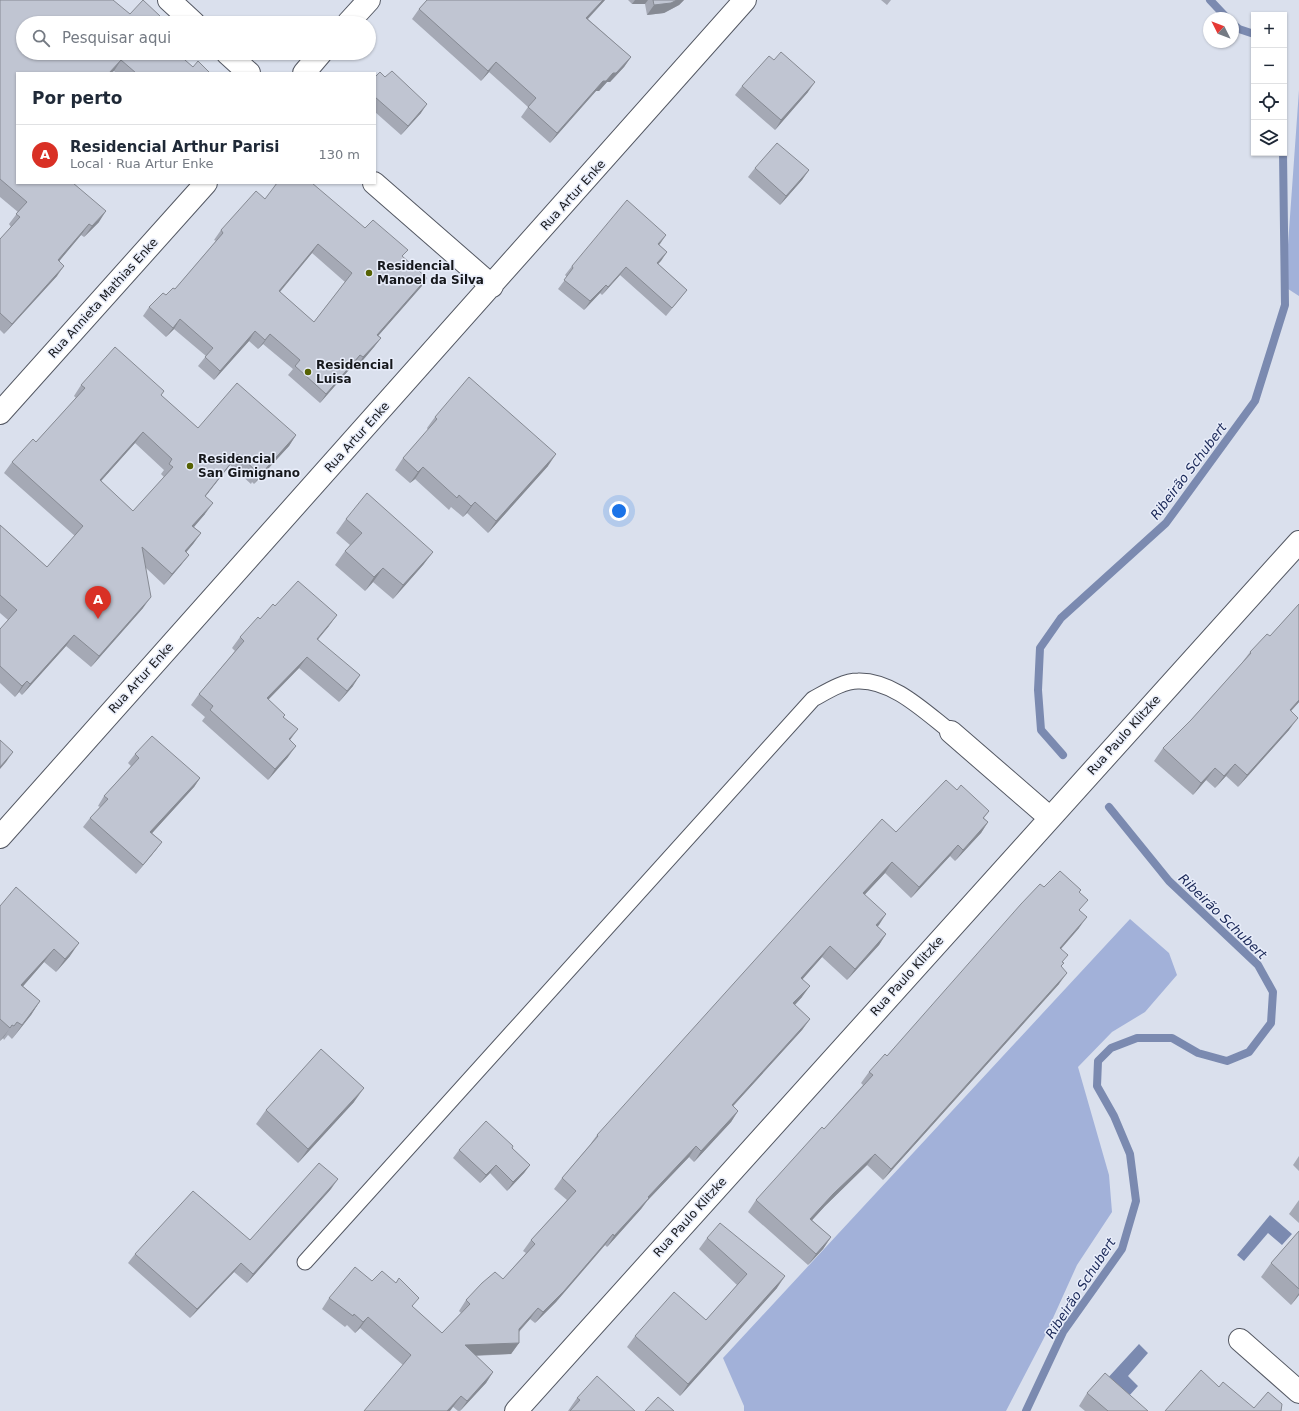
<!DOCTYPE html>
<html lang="pt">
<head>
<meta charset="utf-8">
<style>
	body { margin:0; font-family:"DejaVu Sans",sans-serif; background:#f6f6f7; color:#1f2937 }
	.controls { position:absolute; right:12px; top:12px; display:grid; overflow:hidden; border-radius:0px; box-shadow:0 1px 3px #0004 }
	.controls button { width:36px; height:36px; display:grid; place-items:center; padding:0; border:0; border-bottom:1px solid #e0e1e3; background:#fff; color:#1f2937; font:20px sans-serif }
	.compass { position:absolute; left:1203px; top:12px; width:36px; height:36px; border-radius:50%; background:#fff; box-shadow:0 1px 3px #0004; rotate:312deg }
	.you { position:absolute; left:619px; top:511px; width:14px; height:14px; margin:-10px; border:3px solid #fff; border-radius:50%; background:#1a73e8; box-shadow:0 0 0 6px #1a73e833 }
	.badge { display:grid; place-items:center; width:26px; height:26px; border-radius:50%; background:#d93025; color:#fff; font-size:13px; font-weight:700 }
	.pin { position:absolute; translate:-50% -33px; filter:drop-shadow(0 1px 2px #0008) }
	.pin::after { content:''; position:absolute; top:21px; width:14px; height:12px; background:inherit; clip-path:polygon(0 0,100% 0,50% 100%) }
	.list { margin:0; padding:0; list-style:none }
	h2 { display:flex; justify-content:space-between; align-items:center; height:52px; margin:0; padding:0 16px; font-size:17px }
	h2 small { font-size:13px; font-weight:400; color:#747a83 }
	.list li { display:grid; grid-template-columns:26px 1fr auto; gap:12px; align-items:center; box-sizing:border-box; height:60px; padding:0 16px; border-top:1px solid #e0e1e3 }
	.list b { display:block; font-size:15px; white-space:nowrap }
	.list p { margin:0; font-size:13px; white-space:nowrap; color:#747a83 }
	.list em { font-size:13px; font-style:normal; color:#747a83 }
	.icon { flex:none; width:22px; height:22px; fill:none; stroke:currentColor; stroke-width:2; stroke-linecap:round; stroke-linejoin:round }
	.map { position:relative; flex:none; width:1299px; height:1411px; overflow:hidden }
	.search { position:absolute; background:#fff; box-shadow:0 1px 3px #0004; left:16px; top:16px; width:360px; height:44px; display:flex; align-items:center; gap:10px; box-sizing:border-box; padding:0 14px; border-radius:22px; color:#747a83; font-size:15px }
	.panel { position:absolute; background:#fff; box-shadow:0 1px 3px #0004; left:16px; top:72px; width:360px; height:112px; border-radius:0px }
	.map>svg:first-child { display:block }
</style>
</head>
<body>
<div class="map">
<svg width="1299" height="1411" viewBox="0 0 1299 1411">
	<rect width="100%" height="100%" fill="#dae0ed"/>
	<path fill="#a2b1d9" d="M 1299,90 L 1299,296 L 1285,287 Z
		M 1130,919 L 1169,953 L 1177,975 L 1145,1012 L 1112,1032 L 1078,1067 L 1109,1175 L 1112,1212 L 1077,1265 L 1044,1338 L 1006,1411 L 744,1411 L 744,1406 L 723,1358 Z"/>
	<path fill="#7b8ab0" d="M 1270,1215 L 1292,1234 L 1282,1245 L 1268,1233 L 1244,1261 L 1237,1255 Z
		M 1139,1344 L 1148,1353 L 1128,1376 L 1138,1386 L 1128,1397 L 1105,1381 Z"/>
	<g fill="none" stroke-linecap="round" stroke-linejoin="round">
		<path stroke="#7b8ab0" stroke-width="8" d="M 1210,0 L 1227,18
			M 1233,24 L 1239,29 L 1254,34
			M 1063,755 L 1041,730 L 1038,690 L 1040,648 L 1061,618 L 1166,523 L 1255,401 L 1285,305 L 1283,153
			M 1026,1411 L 1063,1332 L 1122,1249 L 1136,1201 L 1130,1154 L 1114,1116 L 1097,1086 L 1098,1061 L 1111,1048 L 1137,1038 L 1172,1038 L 1198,1053 L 1227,1061 L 1249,1052 L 1271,1023 L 1273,992 L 1258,965 L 1169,881 L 1109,807"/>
		<g stroke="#545863" stroke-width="17">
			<path id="lane" d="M 305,1262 L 813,699 C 826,692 843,681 858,681 C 893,680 925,712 951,732"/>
		</g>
		<g stroke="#545863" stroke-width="24">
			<path id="street" d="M 169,0 L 194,23
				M 348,23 L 369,0
				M 227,53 L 249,73
				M 304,73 L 321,53
				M 374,183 L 492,286
				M 0,413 L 206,183
				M 951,732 L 1049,817
				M 0,837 L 745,0
				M 1240,1340 L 1299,1392
				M 516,1411 L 1299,542"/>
		</g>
		<use href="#lane" stroke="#fff" stroke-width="15"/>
		<use href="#street" stroke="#fff" stroke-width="22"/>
	</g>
	<path fill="#a5a9b5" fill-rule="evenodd" d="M 0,0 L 130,14 L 160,16 L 23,23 L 177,53 L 193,67 L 210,73 L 116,73 L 114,71 L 17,73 L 17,183 L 99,222 L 84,237 L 81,235 L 59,261 L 57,276 L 4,334 L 0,330 L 0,239 L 11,227 L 9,224 L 18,212 L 0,197 Z
		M 427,0 L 605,0 L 588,19 L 631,57 L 624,67 L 610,82 L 607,82 L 599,91 L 596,91 L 550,143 L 521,117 L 528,107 L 489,72 L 481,81 L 412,19 L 419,9 Z
		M 628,0 L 684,0 L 679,5 L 664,13 L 647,15 L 645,4 L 632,4 Z
		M 881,0 L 891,0 L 887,5 Z
		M 375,77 L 421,113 L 401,135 L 375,112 Z
		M 742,86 L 808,92 L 775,130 L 735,95 Z
		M 755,168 L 809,170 L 802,180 L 780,205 L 748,177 Z
		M 265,199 L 365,228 L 403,257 L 427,278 L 421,287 L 378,336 L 381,338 L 374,347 L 357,367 L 354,364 L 320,403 L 288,375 L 293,369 L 263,344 L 258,349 L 249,341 L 214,380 L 198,366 L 206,356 L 174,329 L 166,337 L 143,316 L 149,307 L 175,289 L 216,241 L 214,240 L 221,230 ZM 312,253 L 345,282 L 314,322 L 280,292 Z
		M 659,245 L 667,252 L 658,264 L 687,290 L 680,299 L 666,316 L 620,275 L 602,295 L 600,293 L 584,310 L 558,289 L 567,277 L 565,275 L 572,266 Z
		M 81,385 L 164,391 L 161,395 L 198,428 L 296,435 L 289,446 L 254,484 L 252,482 L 251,484 L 230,465 L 205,497 L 205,514 L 194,527 L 201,533 L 193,544 L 186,552 L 189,555 L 181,565 L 164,585 L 146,568 L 143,608 L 91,667 L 66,646 L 22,695 L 19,692 L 15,697 L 0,683 L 0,629 L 8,620 L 0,613 L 0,525 L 47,567 L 75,536 L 4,473 L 12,462 L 36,442 L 76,398 L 74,396 ZM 135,443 L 164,470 L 161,474 L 164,477 L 133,511 L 101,481 Z
		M 435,417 L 548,466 L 488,533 L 467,513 L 463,517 L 451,507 L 449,510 L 415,479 L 410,483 L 395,470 L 403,458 L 428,430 L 427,428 Z
		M 346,519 L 433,552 L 423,565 L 393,599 L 373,582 L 365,591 L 335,565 L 345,551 L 350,545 L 336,533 Z
		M 1299,604 L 1299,702 L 1291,711 L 1289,730 L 1238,787 L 1226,776 L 1215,788 L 1206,780 L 1193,795 L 1154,761 L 1163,748 L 1191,720 L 1241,664 L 1250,652 L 1270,636 Z
		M 275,606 L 329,626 L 318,639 L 353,686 L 339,702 L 299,668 L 268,700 L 284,717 L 290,740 L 288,757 L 268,780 L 202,721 L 205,717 L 191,705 L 199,694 L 235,651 L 232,648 L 240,637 Z
		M 135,754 L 200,778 L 194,787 L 152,833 L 162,842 L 155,851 L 136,874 L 83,827 L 90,818 L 100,807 L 98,806 L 104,796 L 131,766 L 128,763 Z
		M 957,790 L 989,811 L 984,818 L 988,822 L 981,833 L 955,861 L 950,856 L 911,898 L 885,873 L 865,894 L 877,926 L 886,934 L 879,945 L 847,980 L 822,957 L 802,979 L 802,997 L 795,1005 L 810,1019 L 802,1030 L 733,1106 L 738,1111 L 731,1122 L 694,1162 L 689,1157 L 647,1201 L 641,1209 L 607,1247 L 605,1245 L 556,1302 L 535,1323 L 530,1319 L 519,1332 L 519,1343 L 511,1354 L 476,1356 L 493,1372 L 486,1383 L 460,1411 L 458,1411 L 403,1365 L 360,1328 L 355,1333 L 347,1325 L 345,1327 L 322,1309 L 329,1298 L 372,1281 L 413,1307 L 442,1333 L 461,1313 L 459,1311 L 466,1300 L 503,1279 L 526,1253 L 523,1251 L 531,1240 L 567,1200 L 554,1189 L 562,1178 L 589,1146 L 597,1135 L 896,832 Z
		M 1044,887 L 1079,893 L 1080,911 L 1079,928 L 1061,949 L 1063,962 L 1061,966 L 1059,984 L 883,1180 L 867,1165 L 825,1206 L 812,1220 L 831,1237 L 823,1249 L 808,1265 L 748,1212 L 756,1200 L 824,1129 L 863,1085 L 861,1083 L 869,1072 L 887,1056 Z
		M 0,906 L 70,956 L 56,972 L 44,962 L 23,986 L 40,1001 L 31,1015 L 12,1039 L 8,1035 L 4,1040 L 3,1038 L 0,1041 Z
		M 354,1102 L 298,1163 L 256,1124 L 266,1110 Z
		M 512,1148 L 530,1165 L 524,1173 L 507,1191 L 490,1173 L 480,1183 L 453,1158 L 459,1150 Z
		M 1299,1156 L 1299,1171 L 1293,1165 Z
		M 331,1189 L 247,1283 L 234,1272 L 190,1318 L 128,1263 L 135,1254 L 250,1240 Z
		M 1299,1200 L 1299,1223 L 1289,1214 Z
		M 1299,1231 L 1299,1295 L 1291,1305 L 1261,1277 L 1271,1263 Z
		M 707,1238 L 777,1288 L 680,1396 L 627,1347 L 635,1336 L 706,1320 L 737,1285 L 699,1249 Z
		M 1087,1393 L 1148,1411 L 1085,1411 L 1079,1406 Z
		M 577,1398 L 635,1411 L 568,1411 Z"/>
	<path fill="#868a93" d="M 603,0 L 605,0 L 579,28 L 586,18 Z
		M 635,0 L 648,0 L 645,4 L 632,4 Z
		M 677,0 L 684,0 L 679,5 L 664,13 L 647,15 L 654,5 Z
		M 631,57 L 624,67 L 610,82 L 607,82 L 599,91 L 596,91 L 550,143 L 557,133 L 603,81 Z
		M 121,60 L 114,71 L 111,73 L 109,73 Z
		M 496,62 L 489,72 L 481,81 L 488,71 Z
		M 815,82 L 808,92 L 775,130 L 781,120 Z
		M 427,104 L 421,113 L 401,135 L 408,126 Z
		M 809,170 L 802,180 L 780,205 L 786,196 Z
		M 106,211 L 99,222 L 84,237 L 92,226 Z
		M 89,224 L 81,235 L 51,271 L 58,260 Z
		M 666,235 L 660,244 L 652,253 L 658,244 Z
		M 318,244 L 312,253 L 273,300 L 279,291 Z
		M 667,252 L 661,261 L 650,272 L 657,263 Z
		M 64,266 L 57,276 L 4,334 L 12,324 Z
		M 626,267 L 620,275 L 602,295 L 608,287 Z
		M 427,278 L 421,287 L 371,344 L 377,335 Z
		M 606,285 L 600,293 L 584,310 L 590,301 Z
		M 180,319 L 174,329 L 166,337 Z
		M 255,331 L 249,341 L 214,380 L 220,371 Z
		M 270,334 L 263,344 L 258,349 L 265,340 Z
		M 381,338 L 374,347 L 357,367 L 363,357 Z
		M 360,355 L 354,364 L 320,403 L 326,394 Z
		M 143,432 L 135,443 L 92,491 L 100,480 Z
		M 296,435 L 289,446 L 254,484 L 262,473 Z
		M 238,454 L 230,465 L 197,507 L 205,496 Z
		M 556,454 L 548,466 L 488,533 L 496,521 Z
		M 423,467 L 415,479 L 410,483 L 418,472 Z
		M 475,502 L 467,513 L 463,517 L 471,506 Z
		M 213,503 L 205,514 L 185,537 L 192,526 Z
		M 201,533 L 193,544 L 178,562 L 185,551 Z
		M 433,552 L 423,565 L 393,599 L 403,585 Z
		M 189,555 L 181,565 L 164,585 L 172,574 Z
		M 383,568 L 373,582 L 365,591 L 374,577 Z
		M 151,597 L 143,608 L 91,667 L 99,656 Z
		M 337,615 L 329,626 L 309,650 L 317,639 Z
		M 74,635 L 66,646 L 22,695 L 30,684 Z
		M 307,657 L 299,668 L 259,709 L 267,698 Z
		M 360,675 L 353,686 L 339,702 L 347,691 Z
		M 27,681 L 19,692 L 15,697 L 22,686 Z
		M 1299,700 L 1299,702 L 1281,722 L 1290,710 Z
		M 1298,718 L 1289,730 L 1238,787 L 1247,775 Z
		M 298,729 L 290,740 L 281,750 L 289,739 Z
		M 296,746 L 288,757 L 268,780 L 275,769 Z
		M 13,752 L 6,762 L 0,769 L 0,767 Z
		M 1235,764 L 1226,776 L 1215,788 L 1224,776 Z
		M 1215,768 L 1206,780 L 1193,795 L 1201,783 Z
		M 200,778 L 194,787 L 144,842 L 150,832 Z
		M 988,822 L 981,833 L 955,861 L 963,850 Z
		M 162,842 L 155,851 L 136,874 L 143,865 Z
		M 958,845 L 950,856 L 911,898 L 919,887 Z
		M 892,862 L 885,873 L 856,904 L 863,893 Z
		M 886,914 L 879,925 L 869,936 L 876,925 Z
		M 1087,917 L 1079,928 L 1052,959 L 1060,948 Z
		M 886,934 L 879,945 L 847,980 L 855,969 Z
		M 79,943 L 70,956 L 56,972 L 65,959 Z
		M 830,946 L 822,957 L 794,989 L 801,978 Z
		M 54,949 L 44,962 L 12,999 L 21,985 Z
		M 1067,973 L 1059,984 L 883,1180 L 891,1169 Z
		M 810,986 L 802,997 L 786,1014 L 793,1003 Z
		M 40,1001 L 31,1015 L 12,1039 L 22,1025 Z
		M 810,1019 L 802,1030 L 724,1116 L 732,1105 Z
		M 12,1025 L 3,1038 L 0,1041 L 10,1028 Z
		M 364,1088 L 354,1102 L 298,1163 L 308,1149 Z
		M 738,1111 L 731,1122 L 694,1162 L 701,1151 Z
		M 696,1146 L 689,1157 L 647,1201 L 641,1209 L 607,1247 L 614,1236 L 648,1197 Z
		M 875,1154 L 867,1165 L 825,1206 L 803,1230 L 810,1219 L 833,1194 Z
		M 496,1165 L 490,1173 L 480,1183 L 486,1175 Z
		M 530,1165 L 524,1173 L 507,1191 L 513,1182 Z
		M 338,1179 L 331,1189 L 247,1283 L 253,1274 Z
		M 613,1234 L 605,1245 L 556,1302 L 535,1323 L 543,1312 Z
		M 831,1237 L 823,1249 L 808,1265 L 816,1254 Z
		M 241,1263 L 234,1272 L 190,1318 L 197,1309 Z
		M 785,1276 L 777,1288 L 680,1396 L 688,1384 Z
		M 1299,1293 L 1299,1295 L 1291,1305 Z
		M 538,1308 L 530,1319 L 511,1340 L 519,1329 Z
		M 368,1317 L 360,1328 L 355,1333 L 363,1322 Z
		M 519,1343 L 511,1354 L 457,1356 L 465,1345 Z
		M 493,1372 L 486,1383 L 460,1411 L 467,1401 Z
		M 461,1396 L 453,1407 L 450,1411 L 447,1411 Z"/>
	<path fill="#c0c5d2" stroke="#868a93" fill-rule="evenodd" d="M 0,0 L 113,0 L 130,14 L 143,0 L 160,16 L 154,23 L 23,23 L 23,53 L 177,53 L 193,67 L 198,61 L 210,73 L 136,73 L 121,60 L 109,73 L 17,73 L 17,183 L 73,183 L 106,211 L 92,226 L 89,224 L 58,260 L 64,266 L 12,324 L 0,313 L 0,239 L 20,217 L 16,214 L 27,202 L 0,179 Z
		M 427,0 L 603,0 L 586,18 L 631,57 L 616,73 L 613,73 L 606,81 L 603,81 L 557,133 L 528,107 L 536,98 L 496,62 L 488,71 L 419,9 Z
		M 653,0 L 677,0 L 671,3 L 654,5 Z
		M 781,52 L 815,82 L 781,120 L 742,86 L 769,56 L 774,60 Z
		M 392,71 L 427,104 L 408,126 L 375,97 L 375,77 L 380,72 L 385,77 Z
		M 777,143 L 809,170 L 786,196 L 755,168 Z
		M 277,183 L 312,183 L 365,228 L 373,220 L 408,250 L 402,256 L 427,278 L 377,335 L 381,338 L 363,357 L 360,355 L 326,394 L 295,366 L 300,360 L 270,334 L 265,340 L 255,331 L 220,371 L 205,357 L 213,348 L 180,319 L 173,328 L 149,307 L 163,293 L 166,295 L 173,288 L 175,289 L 223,233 L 221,230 L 256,191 L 265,199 ZM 318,244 L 352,273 L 314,322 L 279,291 Z
		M 627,200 L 666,235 L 658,244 L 667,252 L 657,263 L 687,290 L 672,308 L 626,267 L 608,287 L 606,285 L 590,301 L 564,280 L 573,268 L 572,266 Z
		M 115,347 L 164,391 L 161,395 L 198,428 L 237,383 L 296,435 L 262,473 L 260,471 L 258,473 L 238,454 L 205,496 L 213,503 L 192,526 L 201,533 L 185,551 L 189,555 L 172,574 L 142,547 L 151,597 L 99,656 L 74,635 L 30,684 L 27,681 L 22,686 L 0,666 L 0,629 L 17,610 L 0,595 L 0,525 L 47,567 L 83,526 L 12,462 L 33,439 L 36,442 L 85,388 L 81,385 ZM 143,432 L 172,459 L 169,464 L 173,467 L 133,511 L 100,480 Z
		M 469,377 L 556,454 L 496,521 L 475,502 L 471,506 L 459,495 L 457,498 L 423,467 L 418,472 L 403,458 L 437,419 L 435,417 Z
		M 367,493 L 433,552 L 403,585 L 383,568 L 374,577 L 345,551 L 362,533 L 346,519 Z
		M 298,581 L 337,615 L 317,639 L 360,675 L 347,691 L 307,657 L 267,698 L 285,715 L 283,717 L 298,729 L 289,739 L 296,746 L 275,769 L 210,710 L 213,706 L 199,694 L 244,641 L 240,637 L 258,617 L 260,619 L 273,604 L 275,606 Z
		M 1299,604 L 1299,700 L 1290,710 L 1298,718 L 1247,775 L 1235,764 L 1224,776 L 1215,768 L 1201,783 L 1163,748 L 1191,720 L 1251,653 L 1250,652 L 1267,634 L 1270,636 Z
		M 152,736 L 200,778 L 150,832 L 162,842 L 143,865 L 90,818 L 108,799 L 104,796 L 139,758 L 135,754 Z
		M 0,740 L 13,752 L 0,767 Z
		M 946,780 L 957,790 L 961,785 L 989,811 L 983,818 L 988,822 L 963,850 L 958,845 L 919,887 L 892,862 L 863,893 L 886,914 L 876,925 L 886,934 L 855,969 L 830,946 L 801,978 L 810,986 L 793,1003 L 810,1019 L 732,1105 L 738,1111 L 701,1151 L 696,1146 L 648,1197 L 649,1198 L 614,1236 L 613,1234 L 564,1291 L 543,1312 L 538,1308 L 519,1329 L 519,1343 L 465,1345 L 493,1372 L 467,1401 L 461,1396 L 447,1411 L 364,1411 L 411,1355 L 368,1317 L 363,1322 L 354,1314 L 353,1316 L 329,1298 L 355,1267 L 372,1281 L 382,1271 L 396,1283 L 399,1278 L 419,1298 L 412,1306 L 442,1333 L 470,1304 L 466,1300 L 482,1283 L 495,1272 L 503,1279 L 535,1244 L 531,1240 L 576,1191 L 562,1178 L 598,1136 L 597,1135 L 882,819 L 896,832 Z
		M 1060,871 L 1081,890 L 1079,892 L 1088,900 L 1079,910 L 1087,917 L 1060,948 L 1068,955 L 1062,962 L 1064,963 L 1061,966 L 1067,973 L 891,1169 L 875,1154 L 833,1194 L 810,1219 L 831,1237 L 816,1254 L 756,1200 L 822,1127 L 824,1129 L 873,1075 L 869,1072 L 885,1054 L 887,1056 L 1021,904 L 1040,884 L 1044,887 Z
		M 16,887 L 79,943 L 65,959 L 54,949 L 21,985 L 40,1001 L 22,1025 L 17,1022 L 14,1026 L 12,1025 L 10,1028 L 0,1019 L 0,906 Z
		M 321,1049 L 364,1088 L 308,1149 L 266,1110 Z
		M 486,1121 L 513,1146 L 512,1148 L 530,1165 L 513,1182 L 496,1165 L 486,1175 L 459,1150 Z
		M 319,1163 L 338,1179 L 253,1274 L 241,1263 L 197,1309 L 135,1254 L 193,1191 L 250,1240 Z
		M 720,1223 L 785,1276 L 688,1384 L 635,1336 L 674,1292 L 706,1320 L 747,1274 L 707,1238 Z
		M 1299,1231 L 1299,1289 L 1271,1263 Z
		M 1201,1370 L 1219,1387 L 1223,1382 L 1254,1408 L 1268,1392 L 1282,1404 L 1281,1411 L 1165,1411 Z
		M 1105,1373 L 1148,1411 L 1108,1411 L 1087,1393 Z
		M 597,1376 L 635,1411 L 570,1411 L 580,1400 L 577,1398 Z
		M 658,1397 L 674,1411 L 645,1411 Z"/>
	<g fill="#566203" stroke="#e8edfa" stroke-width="1.5">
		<circle cx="369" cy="273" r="4"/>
		<circle cx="308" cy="372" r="4"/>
		<circle cx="190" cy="466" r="4"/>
	</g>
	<g text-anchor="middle" stroke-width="3" stroke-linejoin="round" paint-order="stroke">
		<g font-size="12" fill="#16181c" stroke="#e8edfa">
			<text transform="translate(573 195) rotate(-48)" y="4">Rua Artur Enke</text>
			<text transform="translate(103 298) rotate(-48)" y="4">Rua Annieta Mathias Enke</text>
			<text transform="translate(357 437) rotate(-48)" y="4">Rua Artur Enke</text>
			<text transform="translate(141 678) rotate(-48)" y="4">Rua Artur Enke</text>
			<text transform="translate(1124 735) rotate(-48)" y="4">Rua Paulo Klitzke</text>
			<text transform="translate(907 976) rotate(-48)" y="4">Rua Paulo Klitzke</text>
			<text transform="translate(690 1217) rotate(-48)" y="4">Rua Paulo Klitzke</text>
		</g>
		<g font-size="12" font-weight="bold" fill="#16181c" stroke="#e8edfa" text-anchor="start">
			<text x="377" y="270">Residencial<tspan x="377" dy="14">Manoel da Silva</tspan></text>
			<text x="316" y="369">Residencial<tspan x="316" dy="14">Luisa</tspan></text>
			<text x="198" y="463">Residencial<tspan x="198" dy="14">San Gimignano</tspan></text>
		</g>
		<g font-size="13" font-style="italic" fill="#182656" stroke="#e8edfa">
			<text transform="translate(1188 471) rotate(-53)" y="5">Ribeirão Schubert</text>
			<text transform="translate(1223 916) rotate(44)" y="5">Ribeirão Schubert</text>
			<text transform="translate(1080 1288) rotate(-57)" y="5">Ribeirão Schubert</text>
		</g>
	</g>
</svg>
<div class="controls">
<button>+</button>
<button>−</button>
<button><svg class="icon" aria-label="locate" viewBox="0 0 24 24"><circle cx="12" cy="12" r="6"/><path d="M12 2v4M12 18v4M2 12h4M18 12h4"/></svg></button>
<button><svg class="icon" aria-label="layers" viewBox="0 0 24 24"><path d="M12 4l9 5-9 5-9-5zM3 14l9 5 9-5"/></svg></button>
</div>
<svg class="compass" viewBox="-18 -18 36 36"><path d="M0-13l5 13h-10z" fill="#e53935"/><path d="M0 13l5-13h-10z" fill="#747a83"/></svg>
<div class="you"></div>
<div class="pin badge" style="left:98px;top:619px">A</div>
<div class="search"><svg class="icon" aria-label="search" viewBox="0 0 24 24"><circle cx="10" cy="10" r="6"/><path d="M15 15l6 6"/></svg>Pesquisar aqui</div>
<section class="panel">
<h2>Por perto<small></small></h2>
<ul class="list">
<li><span class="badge">A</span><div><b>Residencial Arthur Parisi</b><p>Local · Rua Artur Enke</p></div><em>130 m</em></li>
</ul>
</section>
</div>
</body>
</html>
